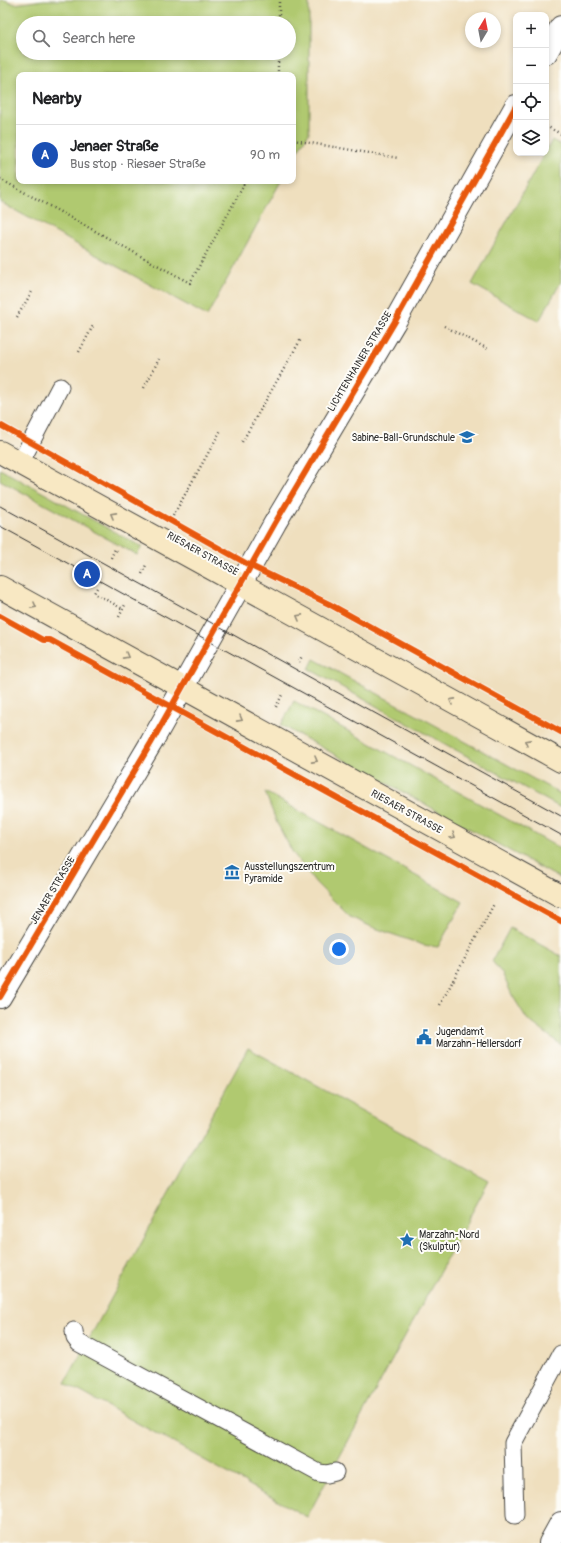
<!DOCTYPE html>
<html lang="en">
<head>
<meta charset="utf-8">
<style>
	body { margin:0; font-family:Pangolin,sans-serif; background:#f2f2f2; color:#202124 }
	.controls { position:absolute; right:12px; top:12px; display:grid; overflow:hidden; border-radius:8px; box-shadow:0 2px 6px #0003 }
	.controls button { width:36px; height:36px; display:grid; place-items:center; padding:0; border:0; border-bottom:1px solid #e0e0e0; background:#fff; color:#202124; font:20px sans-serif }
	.compass { position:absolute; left:465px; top:12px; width:36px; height:36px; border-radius:50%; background:#fff; box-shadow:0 2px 6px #0003; rotate:10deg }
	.you { position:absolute; left:339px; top:949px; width:14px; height:14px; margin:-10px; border:3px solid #fff; border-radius:50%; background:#1a73e8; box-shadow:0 0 0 6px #1a73e833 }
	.badge { display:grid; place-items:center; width:26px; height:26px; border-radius:50%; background:#0f766e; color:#fff; font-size:13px; font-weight:700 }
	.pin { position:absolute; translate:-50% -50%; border:2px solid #fff; box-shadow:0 1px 4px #0006 }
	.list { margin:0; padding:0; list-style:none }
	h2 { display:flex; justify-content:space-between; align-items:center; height:52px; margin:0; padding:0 16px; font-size:17px }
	h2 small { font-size:13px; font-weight:400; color:#757577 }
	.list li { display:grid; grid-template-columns:26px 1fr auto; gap:12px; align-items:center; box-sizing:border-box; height:60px; padding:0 16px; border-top:1px solid #e0e0e0 }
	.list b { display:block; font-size:15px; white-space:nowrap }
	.list p { margin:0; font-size:13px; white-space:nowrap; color:#757577 }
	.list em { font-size:13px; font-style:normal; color:#757577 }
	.icon { flex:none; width:22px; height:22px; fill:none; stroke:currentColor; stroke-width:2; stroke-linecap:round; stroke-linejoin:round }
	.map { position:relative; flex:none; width:561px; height:1543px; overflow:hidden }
	.search { position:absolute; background:#fff; box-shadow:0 2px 6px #0003; left:16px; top:16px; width:280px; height:44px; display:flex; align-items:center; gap:10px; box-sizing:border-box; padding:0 14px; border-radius:22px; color:#757577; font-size:15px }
	.panel { position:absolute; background:#fff; box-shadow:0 2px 6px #0003; left:16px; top:72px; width:280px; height:112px; border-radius:8px }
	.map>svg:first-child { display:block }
</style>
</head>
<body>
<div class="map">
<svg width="561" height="1543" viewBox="0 0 561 1543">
	<rect width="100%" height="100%" fill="#fdfcf7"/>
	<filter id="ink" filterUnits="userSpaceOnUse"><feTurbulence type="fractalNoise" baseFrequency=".025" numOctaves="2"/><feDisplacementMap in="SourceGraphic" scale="8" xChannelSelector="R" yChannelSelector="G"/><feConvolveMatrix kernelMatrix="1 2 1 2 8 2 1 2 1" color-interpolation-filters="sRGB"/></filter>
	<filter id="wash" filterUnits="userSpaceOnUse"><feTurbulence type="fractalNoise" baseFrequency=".012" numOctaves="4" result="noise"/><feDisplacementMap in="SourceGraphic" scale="16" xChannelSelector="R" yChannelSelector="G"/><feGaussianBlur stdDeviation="0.9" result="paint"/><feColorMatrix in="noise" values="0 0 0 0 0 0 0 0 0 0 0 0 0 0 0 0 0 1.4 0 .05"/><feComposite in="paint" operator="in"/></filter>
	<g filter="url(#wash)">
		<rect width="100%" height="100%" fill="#efdfbe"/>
		<path fill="#b0c96f" stroke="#6e7a4d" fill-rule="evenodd" d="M 0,0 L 5,0 L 15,4 L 44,0 L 309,0 L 309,133 L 293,158 L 293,75 L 19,75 L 19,181 L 281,181 L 207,316 L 0,202 ZM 23,23 L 289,23 L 289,53 L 23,53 Z
			M 552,140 L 561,145 L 561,282 L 539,321 L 472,284 Z
			M 0,469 L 142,547 L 137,555 L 0,480 Z
			M 314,659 L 561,794 L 561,808 L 309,669 Z
			M 294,701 L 561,849 L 561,879 L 281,725 Z
			M 265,792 L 463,902 L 438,947 L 423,945 L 372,927 L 350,917 L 316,883 L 293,853 L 277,823 Z
			M 510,928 L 561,956 L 561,1045 L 527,1019 L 512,995 L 503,975 L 492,961 Z
			M 248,1048 L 489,1181 L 307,1517 L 65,1383 Z"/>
	</g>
	<g filter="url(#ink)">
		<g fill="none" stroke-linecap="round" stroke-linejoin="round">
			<g stroke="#484641" stroke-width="19">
				<path id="lane" d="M 20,463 L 60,387
					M 74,1331 L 75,1338 L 79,1343 L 319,1473 L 327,1474 L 335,1472
					M 515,1515 L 513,1443 L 561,1354"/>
			</g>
			<g stroke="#484641" stroke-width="24">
				<path id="street" d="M 546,53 L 561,27
					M 0,997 L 151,743 L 275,523 L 394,323 L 516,106
					M 550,1543 L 561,1523"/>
			</g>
			<g stroke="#484641" stroke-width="24">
				<path id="secondary" d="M 0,452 L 561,761
					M 0,587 L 561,896"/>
			</g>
			<path stroke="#484641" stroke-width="2.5" stroke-dasharray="1 3" stroke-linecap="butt" d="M 279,23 L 279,0
				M 278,75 L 278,53
				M 546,126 L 561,134
				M 293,140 L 398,158
				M 0,179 L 190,283 L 246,181
				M 17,317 L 33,290
				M 444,326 L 488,349
				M 79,352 L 94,324
				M 144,388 L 159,359
				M 242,442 L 301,339
				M 173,516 L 221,430
				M 111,558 L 115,549 L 117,551
				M 142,574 L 146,565
				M 97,588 L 94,593 L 123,609
				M 119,617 L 126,603
				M 299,662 L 302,656
				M 276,707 L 282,695
				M 440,1005 L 494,904"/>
			<use href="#lane" stroke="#fff" stroke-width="17"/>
			<use href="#street" stroke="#fff" stroke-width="22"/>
			<use href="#secondary" stroke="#f8e8c3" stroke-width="22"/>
			<path stroke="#2b2b2b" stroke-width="1" d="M 0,506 L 561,816
				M 0,526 L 561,835"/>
			<g stroke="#fdfcf7" stroke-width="8">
				<path id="cycleway" d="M 0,425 L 251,566 L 329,604 L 561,732
					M 0,616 L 43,640 L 50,640 L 561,921
					M 0,997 L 151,743 L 275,523 L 394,323 L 516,106"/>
			</g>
			<use href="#cycleway" stroke="#e8590c" stroke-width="6"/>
		</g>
		<defs><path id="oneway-chevron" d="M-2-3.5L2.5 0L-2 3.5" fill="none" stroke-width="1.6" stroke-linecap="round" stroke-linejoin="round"/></defs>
		<g stroke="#928a77">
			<use href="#oneway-chevron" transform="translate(113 515) rotate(-151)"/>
			<use href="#oneway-chevron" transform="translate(34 606) rotate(29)"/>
			<use href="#oneway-chevron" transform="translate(299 617) rotate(-151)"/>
			<use href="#oneway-chevron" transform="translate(126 656) rotate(29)"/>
			<use href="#oneway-chevron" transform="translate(452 701) rotate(-151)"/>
			<use href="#oneway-chevron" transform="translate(240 719) rotate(29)"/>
			<use href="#oneway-chevron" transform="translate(527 742) rotate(-151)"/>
			<use href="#oneway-chevron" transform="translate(315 760) rotate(29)"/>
			<use href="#oneway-chevron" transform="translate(453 836) rotate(29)"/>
		</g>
	</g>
	<defs>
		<g id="school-bare" transform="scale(1.2)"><path d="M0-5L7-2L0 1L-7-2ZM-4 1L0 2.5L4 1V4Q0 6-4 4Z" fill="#1f6fb2" stroke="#fdfcf7" stroke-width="2.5" paint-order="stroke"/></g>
		<g id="museum-bare" transform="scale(1.2)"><path d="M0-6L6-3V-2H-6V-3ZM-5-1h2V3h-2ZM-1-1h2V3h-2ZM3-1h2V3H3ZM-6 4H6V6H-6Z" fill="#1f6fb2" stroke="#fdfcf7" stroke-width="2.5" paint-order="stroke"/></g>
		<g id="civic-bare" transform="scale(1.2)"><path d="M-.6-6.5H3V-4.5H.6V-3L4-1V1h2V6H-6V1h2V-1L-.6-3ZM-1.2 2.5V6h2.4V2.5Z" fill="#1f6fb2" stroke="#fdfcf7" stroke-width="2.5" paint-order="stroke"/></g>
		<g id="sight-bare" transform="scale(1.2)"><path d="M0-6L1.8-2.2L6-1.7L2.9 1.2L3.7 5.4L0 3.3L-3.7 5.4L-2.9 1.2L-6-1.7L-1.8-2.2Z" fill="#1f6fb2" stroke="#fdfcf7" stroke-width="2.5" paint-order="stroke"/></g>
	</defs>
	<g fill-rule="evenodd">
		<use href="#school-bare" x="467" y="437"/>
		<use href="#museum-bare" x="232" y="872"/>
		<use href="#civic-bare" x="424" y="1037"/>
		<use href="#sight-bare" x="407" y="1240"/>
	</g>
	<g text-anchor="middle" stroke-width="4" stroke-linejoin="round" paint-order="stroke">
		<g font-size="10" fill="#2b2b2b" stroke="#fdfcf7">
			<text transform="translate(359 361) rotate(-59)" y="4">LICHTENHAINER STRASSE</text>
			<text transform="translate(203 553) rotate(29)" y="4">RIESAER STRASSE</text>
			<text transform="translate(407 811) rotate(29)" y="4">RIESAER STRASSE</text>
			<text transform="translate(52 890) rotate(-59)" y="4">JENAER STRASSE</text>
		</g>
		<g font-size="10" fill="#2b2b2b" stroke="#fdfcf7" text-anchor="start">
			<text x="455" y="441" text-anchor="end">Sabine-Ball-Grundschule</text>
			<text x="244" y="870">Ausstellungszentrum<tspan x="244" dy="12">Pyramide</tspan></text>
			<text x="436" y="1035">Jugendamt<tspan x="436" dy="12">Marzahn-Hellersdorf</tspan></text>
			<text x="419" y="1238">Marzahn-Nord<tspan x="419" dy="12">(Skulptur)</tspan></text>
		</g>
	</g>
</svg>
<div class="controls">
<button>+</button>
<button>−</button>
<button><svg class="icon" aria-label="locate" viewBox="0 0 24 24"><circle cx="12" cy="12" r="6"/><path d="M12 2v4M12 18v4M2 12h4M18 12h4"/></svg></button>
<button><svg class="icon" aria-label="layers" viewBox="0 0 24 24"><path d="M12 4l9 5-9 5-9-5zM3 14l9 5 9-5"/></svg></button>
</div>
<svg class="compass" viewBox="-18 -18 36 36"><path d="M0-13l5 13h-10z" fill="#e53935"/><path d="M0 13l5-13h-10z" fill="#757577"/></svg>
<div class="you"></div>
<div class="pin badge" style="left:87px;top:574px;background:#1a4fb4">A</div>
<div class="search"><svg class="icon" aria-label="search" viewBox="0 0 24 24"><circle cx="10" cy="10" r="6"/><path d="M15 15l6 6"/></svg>Search here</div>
<section class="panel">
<h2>Nearby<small></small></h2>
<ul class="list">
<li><span class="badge" style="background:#1a4fb4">A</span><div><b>Jenaer Straße</b><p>Bus stop · Riesaer Straße</p></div><em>90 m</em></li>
</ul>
</section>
</div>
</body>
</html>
